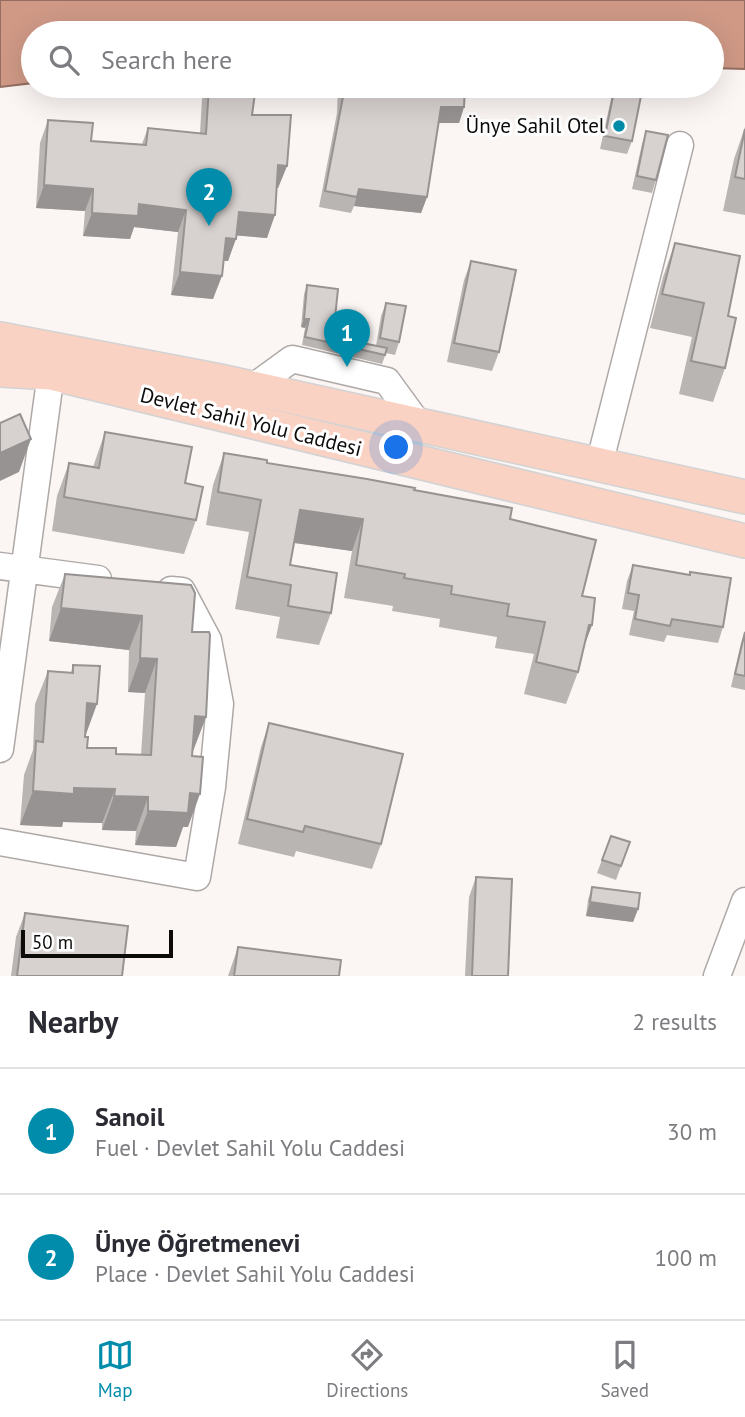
<!DOCTYPE html>
<html lang="en">
<head>
<meta charset="utf-8">
<style>
	body { margin:0; font-family:"PT Sans",sans-serif; background:#f2f2f3; color:#2b2b33 }
	.scale { position:absolute; left:21px; bottom:18px; width:152px; box-sizing:border-box; padding-left:7px; border:4px solid #0c0b0a; border-top:0; font-size:19px; line-height:24px; white-space:nowrap; color:#0c0b0a; -webkit-text-stroke:5px #fff; paint-order:stroke }
	.you { position:absolute; left:397px; top:448px; width:24px; height:24px; margin:-18px; border:5px solid #fff; border-radius:50%; background:#1a73e8; box-shadow:0 0 0 10px #1a73e833 }
	.badge { display:grid; place-items:center; width:46px; height:46px; border-radius:50%; background:#008caa; color:#fff; font-size:23px; font-weight:700 }
	.pin { position:absolute; translate:-50% -58px; filter:drop-shadow(0 2px 4px #0008) }
	.pin::after { content:''; position:absolute; top:37px; width:24px; height:21px; background:inherit; clip-path:polygon(0 0,100% 0,50% 100%) }
	.list { margin:0; padding:0; list-style:none }
	h2 { display:flex; justify-content:space-between; align-items:center; height:91px; margin:0; padding:0 28px; font-size:30px }
	h2 small { font-size:23px; font-weight:400; color:#7c7c81 }
	.list li { display:grid; grid-template-columns:46px 1fr auto; gap:21px; align-items:center; box-sizing:border-box; height:126px; padding:0 28px; border-top:2px solid #e1e1e2 }
	.list b { display:block; font-size:26px; white-space:nowrap }
	.list p { margin:0; font-size:23px; white-space:nowrap; color:#7c7c81 }
	.list em { font-size:23px; font-style:normal; color:#7c7c81 }
	.icon { flex:none; width:38px; height:38px; fill:none; stroke:currentColor; stroke-width:2; stroke-linecap:round; stroke-linejoin:round }
	.map { position:relative; flex:none; width:745px; height:976px; overflow:hidden }
	.search { position:absolute; background:#fff; box-shadow:0 7px 28px #0002; left:21px; right:21px; top:21px; height:77px; display:flex; align-items:center; gap:18px; box-sizing:border-box; padding:0 24px; border-radius:38px; color:#7c7c81; font-size:26px }
	.sheet { height:343px; background:#fff }
	nav { display:flex; justify-content:space-around; align-items:center; box-sizing:border-box; height:98px; border-top:2px solid #e1e1e2; background:#fff; font-size:19px; color:#7c7c81 }
	nav a { display:grid; justify-items:center; gap:4px }
	nav .on { color:#008caa }
	.map>svg:first-child { display:block }
</style>
</head>
<body>
<div class="map">
<svg width="745" height="976" viewBox="0 0 745 976">
	<rect width="100%" height="100%" fill="#fbf6f4"/>
	<path fill="#cf9986" stroke="#946e61" stroke-width="2" d="M 0,0 L 745,0 L 745,69 L 712,68 L 712,33 L 33,33 L 33,83 L 0,87 Z"/>
	<g fill="none" stroke-linecap="round" stroke-linejoin="round">
		<g stroke="#aea9a7" stroke-width="29">
			<path id="minor" d="M 252,388 L 292,359 L 387,381 L 419,425
				M 599,465 L 680,145
				M 0,566 L 98,579
				M 0,749 L 51,373
				M 0,842 L 197,877 L 212,787 L 220,704 L 208,640 L 182,591 L 171,590
				M 717,976 L 745,901"/>
		</g>
		<g stroke="#d3d3d3" stroke-width="36">
			<path id="major" d="M 0,339 L 225,382 L 745,497
				M 0,370 L 51,373 L 745,541"/>
		</g>
		<use href="#minor" stroke="#fff" stroke-width="26"/>
		<use href="#major" stroke="#f9d2c4" stroke-width="33"/>
	</g>
	<path fill="#b9b5b3" d="M 207,86 L 256,86 L 252,115 L 287,166 L 278,188 L 277,188 L 267,238 L 236,235 L 228,261 L 223,261 L 213,299 L 171,295 L 178,232 L 134,227 L 130,239 L 83,236 L 85,211 L 36,208 L 40,143 L 48,120 L 91,141 L 142,144 L 148,128 L 200,133 L 202,99 Z
		M 338,86 L 465,86 L 464,107 L 459,123 L 439,123 L 427,197 L 421,213 L 354,206 L 351,213 L 319,207 L 337,113 Z
		M 615,86 L 632,141 L 627,154 L 600,149 L 611,99 Z
		M 745,127 L 745,215 L 723,211 L 734,159 Z
		M 646,131 L 656,180 L 652,193 L 632,189 L 642,144 Z
		M 675,243 L 728,316 L 725,368 L 713,402 L 679,394 L 692,337 L 650,328 L 663,277 Z
		M 471,261 L 499,352 L 492,371 L 447,362 L 464,280 Z
		M 307,285 L 333,337 L 376,346 L 381,316 L 386,303 L 399,342 L 395,355 L 386,353 L 382,364 L 302,345 L 305,328 L 301,327 L 304,294 Z
		M 105,432 L 185,483 L 196,520 L 184,554 L 52,531 L 57,496 L 69,463 L 93,467 Z
		M 224,453 L 267,463 L 414,490 L 510,519 L 582,596 L 592,625 L 584,646 L 578,672 L 566,704 L 524,694 L 534,654 L 495,648 L 497,637 L 439,627 L 440,619 L 392,611 L 393,606 L 344,598 L 352,551 L 294,543 L 290,565 L 331,613 L 319,645 L 276,638 L 280,617 L 235,609 L 249,532 L 206,525 L 213,485 Z
		M 633,565 L 689,575 L 690,572 L 723,627 L 718,643 L 667,635 L 664,642 L 629,635 L 634,611 L 622,609 L 627,581 Z
		M 65,574 L 192,632 L 206,717 L 193,751 L 188,827 L 183,827 L 176,847 L 135,845 L 136,831 L 102,830 L 102,823 L 63,822 L 62,827 L 20,825 L 24,775 L 33,750 L 35,704 L 48,671 L 71,672 L 73,665 L 87,748 L 116,754 L 141,755 L 145,693 L 128,692 L 129,650 L 49,641 L 52,607 Z
		M 745,631 L 745,690 L 731,687 L 741,643 Z
		M 269,723 L 381,844 L 372,869 L 296,851 L 294,857 L 238,844 L 261,747 Z
		M 611,836 L 630,842 L 616,880 L 597,873 Z
		M 476,877 L 508,976 L 465,976 L 469,897 Z
		M 592,887 L 638,909 L 633,922 L 586,916 L 588,900 Z
		M 25,913 L 122,976 L 11,976 L 16,937 Z
		M 238,947 L 339,976 L 228,976 Z"/>
	<path fill="#969392" d="M 441,107 L 464,107 L 459,123 L 435,123 Z
		M 278,165 L 287,166 L 278,188 L 270,187 Z
		M 44,185 L 93,189 L 85,211 L 36,208 Z
		M 359,189 L 427,197 L 421,213 L 354,206 Z
		M 139,204 L 186,210 L 178,232 L 134,227 L 130,239 L 83,236 L 92,213 Z
		M 239,212 L 275,215 L 267,238 L 230,235 Z
		M 226,238 L 236,239 L 228,261 L 217,260 Z
		M 180,272 L 222,276 L 213,299 L 171,295 Z
		M 304,319 L 309,319 L 305,328 L 301,327 Z
		M 31,439 L 19,472 L 0,481 L 0,453 Z
		M 300,510 L 363,519 L 352,551 L 288,542 Z
		M 61,608 L 142,616 L 129,650 L 49,641 Z
		M 589,625 L 592,625 L 580,657 Z
		M 140,658 L 157,659 L 145,693 L 128,692 Z
		M 87,703 L 97,704 L 85,737 Z
		M 195,716 L 206,717 L 193,751 L 183,750 Z
		M 74,788 L 115,789 L 102,823 L 63,822 L 62,827 L 20,825 L 33,791 Z
		M 190,793 L 200,794 L 188,827 L 183,827 L 176,847 L 135,845 L 148,811 Z
		M 114,796 L 148,797 L 136,831 L 102,830 Z
		M 590,902 L 638,909 L 633,922 L 586,916 Z"/>
	<path fill="#d7d2d0" stroke="#969392" stroke-width="2" d="M 209,86 L 256,86 L 252,115 L 291,115 L 287,166 L 278,165 L 275,215 L 239,212 L 236,239 L 226,238 L 222,276 L 180,272 L 186,210 L 139,204 L 138,216 L 92,213 L 93,189 L 44,185 L 48,120 L 93,123 L 91,141 L 146,145 L 148,128 L 206,134 Z
		M 343,86 L 465,86 L 464,107 L 441,107 L 427,197 L 359,189 L 357,197 L 325,191 L 343,97 Z
		M 615,86 L 642,91 L 632,141 L 605,136 Z
		M 745,129 L 745,179 L 735,177 Z
		M 646,131 L 668,135 L 656,180 L 637,176 Z
		M 675,243 L 740,256 L 728,316 L 736,318 L 725,368 L 691,361 L 704,303 L 662,294 Z
		M 471,261 L 516,270 L 499,352 L 454,343 Z
		M 307,285 L 338,289 L 333,337 L 387,348 L 385,355 L 305,337 L 309,319 L 304,319 Z
		M 386,303 L 406,306 L 399,342 L 380,338 Z
		M 20,414 L 31,439 L 0,453 L 0,423 Z
		M 105,432 L 192,447 L 185,483 L 203,487 L 196,520 L 64,497 L 69,463 L 99,468 Z
		M 224,453 L 267,460 L 267,463 L 367,479 L 415,488 L 414,490 L 512,508 L 510,519 L 596,540 L 582,596 L 595,598 L 592,625 L 589,625 L 578,672 L 536,662 L 545,622 L 507,616 L 509,604 L 451,594 L 452,586 L 404,578 L 405,574 L 356,565 L 363,519 L 300,510 L 290,565 L 337,573 L 331,613 L 288,606 L 291,585 L 247,577 L 261,500 L 218,492 Z
		M 633,565 L 690,575 L 690,572 L 731,578 L 723,627 L 672,619 L 670,626 L 635,619 L 639,595 L 628,593 Z
		M 65,574 L 191,585 L 195,593 L 192,632 L 209,632 L 210,635 L 206,717 L 195,716 L 192,756 L 203,757 L 200,794 L 190,793 L 188,813 L 148,811 L 148,797 L 114,796 L 115,789 L 74,788 L 74,794 L 33,791 L 36,741 L 43,742 L 48,671 L 73,673 L 73,665 L 100,666 L 97,704 L 87,703 L 85,737 L 88,737 L 87,748 L 116,748 L 116,754 L 151,755 L 157,659 L 140,658 L 142,616 L 61,608 Z
		M 745,632 L 745,676 L 735,674 Z
		M 269,723 L 403,754 L 381,844 L 305,826 L 303,832 L 247,819 Z
		M 611,836 L 630,842 L 621,866 L 602,860 Z
		M 476,877 L 512,879 L 508,976 L 472,976 Z
		M 592,887 L 640,893 L 638,909 L 590,902 Z
		M 25,913 L 128,926 L 122,976 L 17,976 Z
		M 238,947 L 341,960 L 339,976 L 234,976 Z"/>
	<circle fill="#008caa" stroke="#fff" stroke-width="2.5" cx="619" cy="126" r="7"/>
	<g text-anchor="middle" stroke-width="6" stroke-linejoin="round" paint-order="stroke">
		<g font-size="21" fill="#0c0b0a" stroke="#fff" text-anchor="end">
			<text x="605" y="133">Ünye Sahil Otel</text>
		</g>
		<g font-size="21" fill="#0c0b0a" stroke="#fff">
			<text transform="translate(251 422) rotate(14)" y="7">Devlet Sahil Yolu Caddesi</text>
		</g>
	</g>
</svg>
<div class="scale">50 m</div>
<div class="you"></div>
<div class="pin badge" style="left:347px;top:367px">1</div>
<div class="pin badge" style="left:209px;top:226px">2</div>
<div class="search"><svg class="icon" aria-label="search" viewBox="0 0 24 24"><circle cx="10" cy="10" r="6"/><path d="M15 15l6 6"/></svg>Search here</div>
</div>
<section class="sheet">
<h2>Nearby<small>2 results</small></h2>
<ul class="list">
<li><span class="badge">1</span><div><b>Sanoil</b><p>Fuel · Devlet Sahil Yolu Caddesi</p></div><em>30 m</em></li>
<li><span class="badge">2</span><div><b>Ünye Öğretmenevi</b><p>Place · Devlet Sahil Yolu Caddesi</p></div><em>100 m</em></li>
</ul>
</section>
<nav>
<a class="on"><svg class="icon" aria-label="map" viewBox="0 0 24 24"><path d="M3 6l6-2 6 2 6-2v14l-6 2-6-2-6 2zM9 4v14M15 6v14"/></svg>Map</a>
<a><svg class="icon" aria-label="directions" viewBox="0 0 24 24"><path d="M12 3l9 9-9 9-9-9zM9 14v-3h6M13 9l2 2-2 2"/></svg>Directions</a>
<a><svg class="icon" aria-label="saved" viewBox="0 0 24 24"><path d="M7 4h10v16l-5-4-5 4z"/></svg>Saved</a>
</nav>
</body>
</html>
